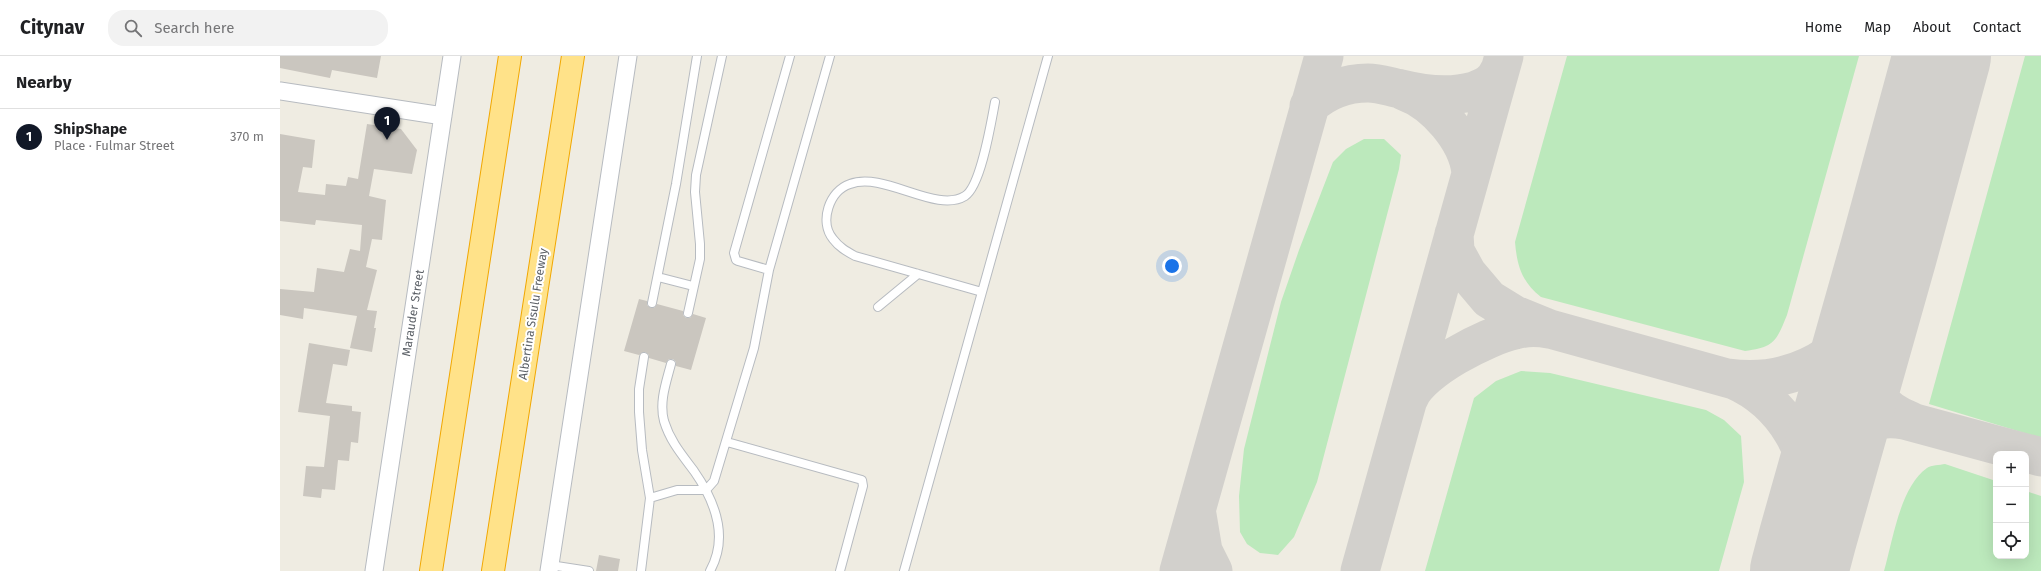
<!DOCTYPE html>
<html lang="en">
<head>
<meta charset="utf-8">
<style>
	body { margin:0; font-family:"Fira Sans",sans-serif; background:#f2f2f2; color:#202124 }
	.controls { position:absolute; right:12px; bottom:12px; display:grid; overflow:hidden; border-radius:8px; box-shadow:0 4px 16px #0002 }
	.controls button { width:36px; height:36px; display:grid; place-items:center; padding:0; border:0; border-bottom:1px solid #e0e0e0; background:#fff; color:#202124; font:20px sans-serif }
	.you { position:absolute; left:892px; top:210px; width:14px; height:14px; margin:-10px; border:3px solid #fff; border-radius:50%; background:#1a73e8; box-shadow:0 0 0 6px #1a73e833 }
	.badge { display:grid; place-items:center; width:26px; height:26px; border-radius:50%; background:#111827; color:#fff; font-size:13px; font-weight:700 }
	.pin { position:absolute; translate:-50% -33px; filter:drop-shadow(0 1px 2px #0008) }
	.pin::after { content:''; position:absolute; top:21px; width:14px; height:12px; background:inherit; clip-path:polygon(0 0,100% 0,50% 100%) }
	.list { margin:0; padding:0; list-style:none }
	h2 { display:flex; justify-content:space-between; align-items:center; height:52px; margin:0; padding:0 16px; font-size:17px }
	h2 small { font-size:13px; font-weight:400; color:#757577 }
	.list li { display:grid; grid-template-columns:26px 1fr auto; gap:12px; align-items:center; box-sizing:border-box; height:56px; padding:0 16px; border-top:1px solid #e0e0e0 }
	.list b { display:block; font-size:15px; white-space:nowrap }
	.list p { margin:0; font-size:13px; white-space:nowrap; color:#757577 }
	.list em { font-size:13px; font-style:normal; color:#757577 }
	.icon { flex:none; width:22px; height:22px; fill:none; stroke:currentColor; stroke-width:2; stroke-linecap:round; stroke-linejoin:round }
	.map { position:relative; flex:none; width:1761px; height:515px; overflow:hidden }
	header { display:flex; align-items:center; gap:24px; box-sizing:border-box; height:56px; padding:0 20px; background:#fff; border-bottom:1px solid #e0e0e0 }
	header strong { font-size:19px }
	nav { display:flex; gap:22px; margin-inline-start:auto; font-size:14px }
	.search { width:280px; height:36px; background:#f2f2f2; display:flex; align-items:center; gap:10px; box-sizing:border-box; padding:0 14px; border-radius:16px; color:#757577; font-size:15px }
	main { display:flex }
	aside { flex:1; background:#fff }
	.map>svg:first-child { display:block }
</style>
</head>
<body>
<header>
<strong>Citynav</strong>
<div class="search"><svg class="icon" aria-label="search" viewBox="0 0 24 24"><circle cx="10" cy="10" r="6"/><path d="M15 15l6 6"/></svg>Search here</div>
<nav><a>Home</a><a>Map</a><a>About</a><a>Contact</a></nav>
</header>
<main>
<aside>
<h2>Nearby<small></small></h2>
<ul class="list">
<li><span class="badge">1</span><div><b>ShipShape</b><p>Place · Fulmar Street</p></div><em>370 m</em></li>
</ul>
</aside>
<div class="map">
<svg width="1761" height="515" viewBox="0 0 1761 515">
	<rect width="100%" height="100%" fill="#efece2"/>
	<path fill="#bce9bc" d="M 1287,0 L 1579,0 L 1507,259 C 1496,286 1494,291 1465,295 L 1261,241 C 1242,226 1237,210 1235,186 Z
		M 1745,0 L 1761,0 L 1761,382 L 1649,348 Z
		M 1084,83 L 1104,83 L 1121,99 L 1119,113 L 1037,426 L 1014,481 L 998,499 L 980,497 L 967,488 L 960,476 L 959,440 L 964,393 L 1001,246 L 1019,194 L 1053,106 L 1066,93 Z
		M 1241,315 L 1270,317 L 1426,354 L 1444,364 L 1461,380 L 1464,426 L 1439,515 L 1145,515 L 1194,342 L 1216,325 Z
		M 1665,408 L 1716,425 L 1716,500 L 1746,500 L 1746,435 L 1761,440 L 1761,515 L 1604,515 C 1613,484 1620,431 1647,412 C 1651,409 1660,409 1665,408 Z"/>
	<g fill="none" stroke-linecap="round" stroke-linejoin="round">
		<path stroke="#d2d0cc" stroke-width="39" d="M 1124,35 C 1155,46 1188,84 1191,117
			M 1029,50 C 1045,35 1066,27 1088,27 C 1099,27 1110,31 1121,33 C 1145,39 1169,42 1194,35 C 1205,31 1214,27 1219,15
			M 1174,178 L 1175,195 L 1187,217 L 1209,243 L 1235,259 L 1270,273 L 1454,324 C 1504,346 1534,398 1532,452 C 1531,469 1526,487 1523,504
			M 1594,252 C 1590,267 1584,284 1583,300 C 1582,331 1603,355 1631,365
			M 1448,322 C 1504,330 1560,306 1587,255 C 1603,225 1610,189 1620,157
			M 1129,342 C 1140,314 1207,280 1235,274 C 1246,271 1258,271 1269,273
			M 1537,454 C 1551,410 1563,354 1624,364 L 1761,401
			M 917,459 L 923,495 L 933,515
			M 899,515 L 1044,0
			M 1080,515 L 1224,0"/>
		<path stroke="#d2d0cc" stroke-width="98" d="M 1519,515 L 1528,481 L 1608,198 L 1662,0"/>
	</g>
	<path fill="#cac6bf" d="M 0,0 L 101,0 L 97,22 L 52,14 L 50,22 L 0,12 Z
		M 87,68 L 121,73 L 137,94 L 132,118 L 94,113 L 89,140 L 106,144 L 102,184 L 92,183 L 86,211 L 97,214 L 87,254 L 97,255 L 94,272 L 96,272 L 92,296 L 70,292 L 77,260 L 24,252 L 23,263 L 0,259 L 0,233 L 34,236 L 37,212 L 64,216 L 70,193 L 80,195 L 82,169 L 36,164 L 35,169 L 0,165 L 0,78 L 35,84 L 32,112 L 23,111 L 18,136 L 45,139 L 46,128 L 66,130 L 68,121 L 78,123 Z
		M 359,243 L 367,245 L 367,249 L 371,252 L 374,252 L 377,248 L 403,255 L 403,259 L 406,262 L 410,262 L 413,258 L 426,262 L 411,314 L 396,310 L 396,306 L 393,303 L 389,303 L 386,307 L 369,302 L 369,299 L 365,296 L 359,299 L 344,295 Z
		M 29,287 L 70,294 L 67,310 L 53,308 L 46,347 L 72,350 L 72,355 L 81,356 L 78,387 L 71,386 L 69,405 L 58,404 L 55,434 L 42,433 L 41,442 L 23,440 L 26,410 L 44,411 L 50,360 L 18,356 Z
		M 319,499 L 340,503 L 338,515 L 316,515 Z"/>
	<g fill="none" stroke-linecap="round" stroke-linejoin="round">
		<g stroke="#b7bbc0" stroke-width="10">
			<path id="lane" d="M 489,214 L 458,205 L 456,204 L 454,197 L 510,0
				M 378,221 L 413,230
				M 702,236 L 575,200 C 566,195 559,191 553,183 C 539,166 549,135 570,128 C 604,115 656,158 685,140 C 701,130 711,67 715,46
				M 372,247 L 396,128 L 417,0
				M 598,251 L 638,218
				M 408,257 L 420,203 L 420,188 L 415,136 L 416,119 L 442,0
				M 391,308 C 386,327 379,346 384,365 C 390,385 402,399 414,415 C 435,445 449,481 430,515
				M 447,386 L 582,424 L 583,430 L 560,515
				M 370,442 L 397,434 L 426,434 L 434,425 L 474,292 L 489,214 L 550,0
				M 270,509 L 309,515
				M 361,515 L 370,442 L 362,394 L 359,356 L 359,333 L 364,301
				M 624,515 L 768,0"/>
		</g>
		<g stroke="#b7bbc0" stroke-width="19">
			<path id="street" d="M 0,35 L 163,60
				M 94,515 L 172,0
				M 269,515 L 348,0"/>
		</g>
		<g stroke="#f1a700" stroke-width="24">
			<path id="highway" d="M 151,515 L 230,0
				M 213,515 L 293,0"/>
		</g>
		<use href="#lane" stroke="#fff" stroke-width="8"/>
		<use href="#street" stroke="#fff" stroke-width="17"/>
		<use href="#highway" stroke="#ffe289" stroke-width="22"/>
	</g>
	<g text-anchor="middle" stroke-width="4" stroke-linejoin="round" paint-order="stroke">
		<g font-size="12" fill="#5a5f65" stroke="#fff">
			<text transform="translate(133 257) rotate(-81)" y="4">Marauder Street</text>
			<text transform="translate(253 258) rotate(-81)" y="4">Albertina Sisulu Freeway</text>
		</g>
	</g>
</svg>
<div class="controls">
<button>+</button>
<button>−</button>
<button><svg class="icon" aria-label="locate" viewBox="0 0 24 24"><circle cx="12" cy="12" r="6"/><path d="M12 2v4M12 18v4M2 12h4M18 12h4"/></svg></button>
</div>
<div class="you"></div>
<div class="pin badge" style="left:107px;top:84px">1</div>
</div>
</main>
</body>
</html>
